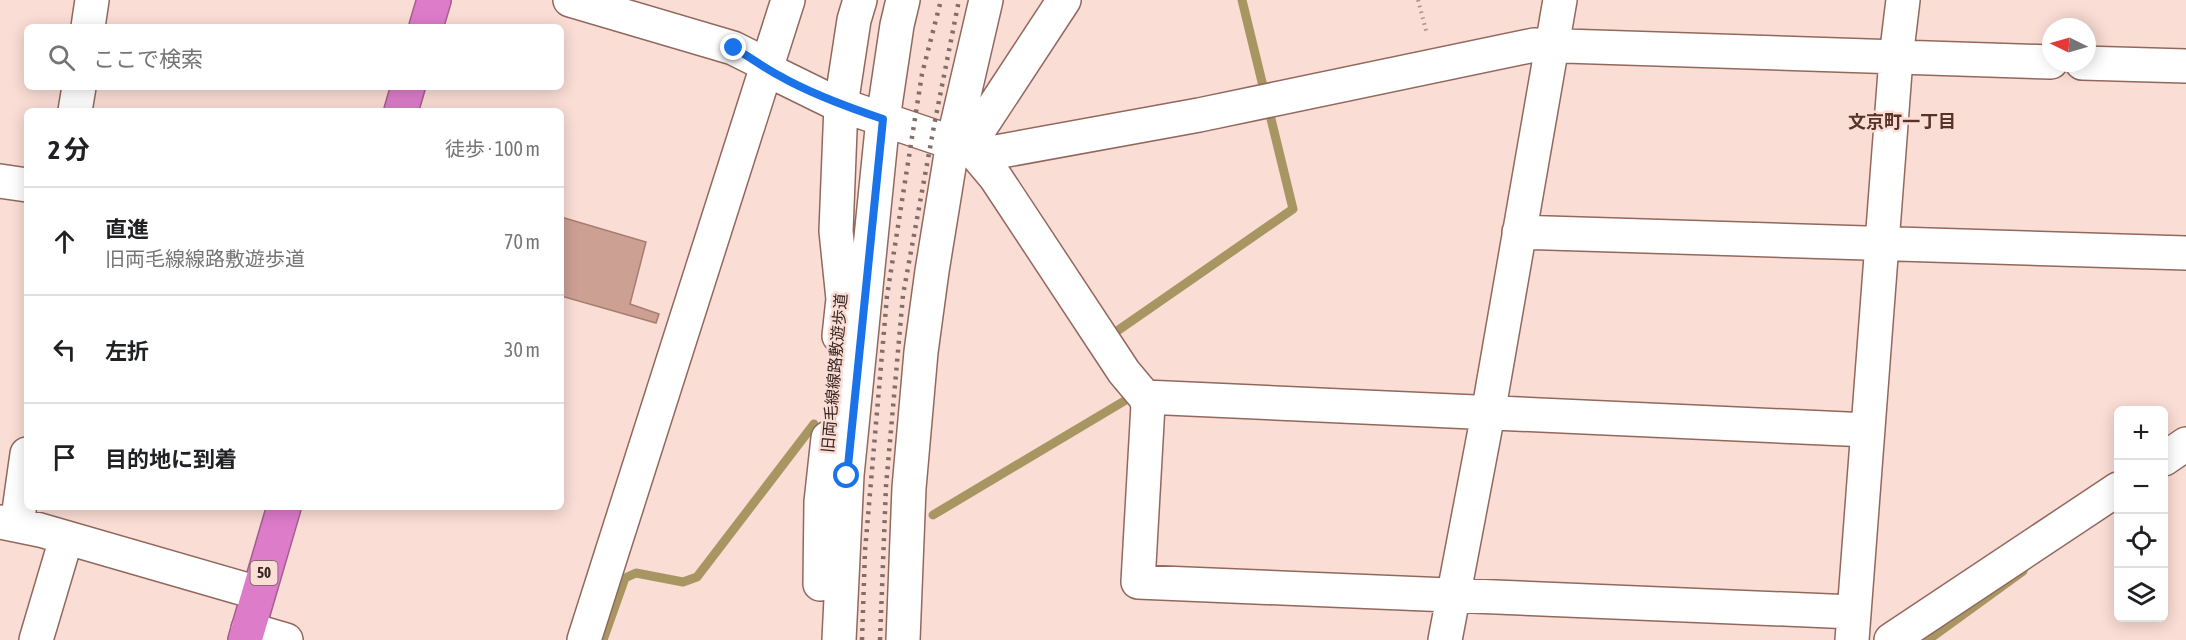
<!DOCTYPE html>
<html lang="ja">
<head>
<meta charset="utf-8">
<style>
	body { margin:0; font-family:"Asap Condensed","Noto Sans JP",sans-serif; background:#f2f2f2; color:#202124 }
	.controls { position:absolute; right:18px; bottom:18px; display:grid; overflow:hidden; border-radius:9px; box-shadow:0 3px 15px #0003 }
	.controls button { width:54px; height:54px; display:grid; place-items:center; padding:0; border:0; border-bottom:2px solid #e0e0e0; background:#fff; color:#202124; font:30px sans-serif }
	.compass { position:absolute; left:2042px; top:18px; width:54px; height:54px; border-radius:50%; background:#fff; box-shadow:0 3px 15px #0003; rotate:275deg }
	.stop { position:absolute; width:18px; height:18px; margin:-14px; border:4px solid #1a73e8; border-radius:50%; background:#fff }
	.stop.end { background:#1a73e8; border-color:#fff; box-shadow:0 2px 6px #0008 }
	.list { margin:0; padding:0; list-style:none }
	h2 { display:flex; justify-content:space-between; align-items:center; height:78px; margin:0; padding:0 24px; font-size:26px }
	h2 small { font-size:20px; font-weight:400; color:#757577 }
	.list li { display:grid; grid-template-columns:39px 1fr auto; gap:18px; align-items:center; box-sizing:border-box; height:108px; padding:0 24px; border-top:2px solid #e0e0e0 }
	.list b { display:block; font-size:22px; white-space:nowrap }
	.list p { margin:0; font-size:20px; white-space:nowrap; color:#757577 }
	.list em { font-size:20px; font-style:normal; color:#757577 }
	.icon { flex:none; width:33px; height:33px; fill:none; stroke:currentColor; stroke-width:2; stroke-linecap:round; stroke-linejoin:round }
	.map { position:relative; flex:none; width:2186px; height:640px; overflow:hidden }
	.search { position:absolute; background:#fff; box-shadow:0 3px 15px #0003; left:24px; top:24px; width:540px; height:66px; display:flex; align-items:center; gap:15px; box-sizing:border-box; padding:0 21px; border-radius:9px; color:#757577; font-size:22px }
	.panel { position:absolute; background:#fff; box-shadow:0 3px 15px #0003; left:24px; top:108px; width:540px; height:402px; border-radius:9px }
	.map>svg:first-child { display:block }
</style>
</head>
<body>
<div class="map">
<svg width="2186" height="640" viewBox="0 0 2186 640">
	<rect width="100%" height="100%" fill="#faddd5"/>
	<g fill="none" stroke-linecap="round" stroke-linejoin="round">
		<path stroke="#a89662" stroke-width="9" d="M 1107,338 L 1293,209 L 1242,0
			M 933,515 L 1131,397 L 1129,394
			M 603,640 L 625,578 L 636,573 L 683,582 L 697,577 L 814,424
			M 1928,640 L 2023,571"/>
	</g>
	<path fill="#cda094" stroke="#a77c71" stroke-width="1.5" d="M 561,217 L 646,242 L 630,304 L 659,314 L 656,323 L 561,296 Z"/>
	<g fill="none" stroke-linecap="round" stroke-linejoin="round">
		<g stroke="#92685d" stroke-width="36">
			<path id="minor" d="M 570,0 L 733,48 L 755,59 L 776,74 L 835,103 L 962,146 L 970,141 L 978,131 L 1064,0
				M 88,27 L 92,0
				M 2082,63 L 2186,66
				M 75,111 L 79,87
				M 962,146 L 975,153 L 985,154 L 1199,115 L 1534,45 L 2051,62
				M 975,153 L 996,178 L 1124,372 L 1145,397 L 1148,405 L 1138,582 L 1853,612
				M 0,181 L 27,185
				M 1519,232 L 2186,253
				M 839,336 L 843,299 L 836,231 L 841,105 L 854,20 L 860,0
				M 1145,397 L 1868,430
				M 2164,459 L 2186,444
				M 0,522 L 40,530 L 258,593
				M 17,525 L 27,454
				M 820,584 L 821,502 L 828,438
				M 248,629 L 286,640
				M 36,640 L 66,539
				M 584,640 L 788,0
				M 839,640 L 847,475 L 883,119 L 897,25 L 903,0
				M 903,640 L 909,488 L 921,352 L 932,271 L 953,142 L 986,0
				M 1445,640 L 1488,414 L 1560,0
				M 1852,640 L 1896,58 L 1903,0
				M 1891,640 L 2118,489"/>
		</g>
		<g stroke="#a35e8f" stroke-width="36">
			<path id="highway" d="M 426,27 L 434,0
				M 401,111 L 408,87
				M 245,640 L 284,507"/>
		</g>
		<path stroke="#a9918a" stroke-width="4" stroke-dasharray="1.5 4.5" stroke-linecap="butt" d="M 1418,0 L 1427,34"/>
		<use href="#minor" stroke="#fff" stroke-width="33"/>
		<use href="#highway" stroke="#dd7cc9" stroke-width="33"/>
		<path stroke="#826d67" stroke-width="4.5" stroke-dasharray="3 6" stroke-linecap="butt" d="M 862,640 L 865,551 L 887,296 L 922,74 L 941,0
			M 880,640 L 886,486 L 903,295 L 934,126 L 959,0"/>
	</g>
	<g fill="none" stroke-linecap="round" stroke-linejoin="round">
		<path stroke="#1a73e8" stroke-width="8" d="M 734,48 C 750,57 763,67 778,75 C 811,94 847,107 883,119 L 847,476"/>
	</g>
	<g text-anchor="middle" stroke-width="5" stroke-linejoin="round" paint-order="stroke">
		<rect fill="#faddd5" stroke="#725e58" stroke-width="1.5" x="250.5" y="561" width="27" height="24" rx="4.5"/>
		<g font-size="15" font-weight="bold" fill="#382722">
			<text x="264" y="578">50</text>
		</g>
		<g font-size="16" fill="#382722" stroke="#faddd5">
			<text transform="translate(834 373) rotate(-85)" y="6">旧両毛線線路敷遊歩道</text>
		</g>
		<g font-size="18" font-weight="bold" fill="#573229" stroke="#faddd5">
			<text x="1902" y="128">文京町一丁目</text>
		</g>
	</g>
</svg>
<div class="controls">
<button>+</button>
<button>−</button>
<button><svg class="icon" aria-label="locate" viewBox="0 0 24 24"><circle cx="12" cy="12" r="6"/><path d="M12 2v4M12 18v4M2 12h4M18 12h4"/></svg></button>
<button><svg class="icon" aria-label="layers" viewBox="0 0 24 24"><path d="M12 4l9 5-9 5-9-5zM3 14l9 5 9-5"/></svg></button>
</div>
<svg class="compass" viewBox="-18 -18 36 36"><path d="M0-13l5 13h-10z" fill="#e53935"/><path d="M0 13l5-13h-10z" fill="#757577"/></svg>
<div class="stop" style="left:847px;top:476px"></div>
<div class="stop end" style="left:734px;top:48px"></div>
<div class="search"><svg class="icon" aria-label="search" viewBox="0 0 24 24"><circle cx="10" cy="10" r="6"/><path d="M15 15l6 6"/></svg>ここで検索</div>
<section class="panel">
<h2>2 分<small>徒歩 · 100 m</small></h2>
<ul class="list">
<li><svg class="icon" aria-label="ahead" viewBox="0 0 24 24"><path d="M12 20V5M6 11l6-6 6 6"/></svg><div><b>直進</b><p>旧両毛線線路敷遊歩道</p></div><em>70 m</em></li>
<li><svg class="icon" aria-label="left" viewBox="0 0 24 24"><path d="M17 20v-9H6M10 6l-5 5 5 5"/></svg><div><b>左折</b></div><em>30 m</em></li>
<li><svg class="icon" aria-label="arrive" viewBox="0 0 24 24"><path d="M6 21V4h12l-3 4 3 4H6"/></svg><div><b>目的地に到着</b></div></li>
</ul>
</section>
</div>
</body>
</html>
